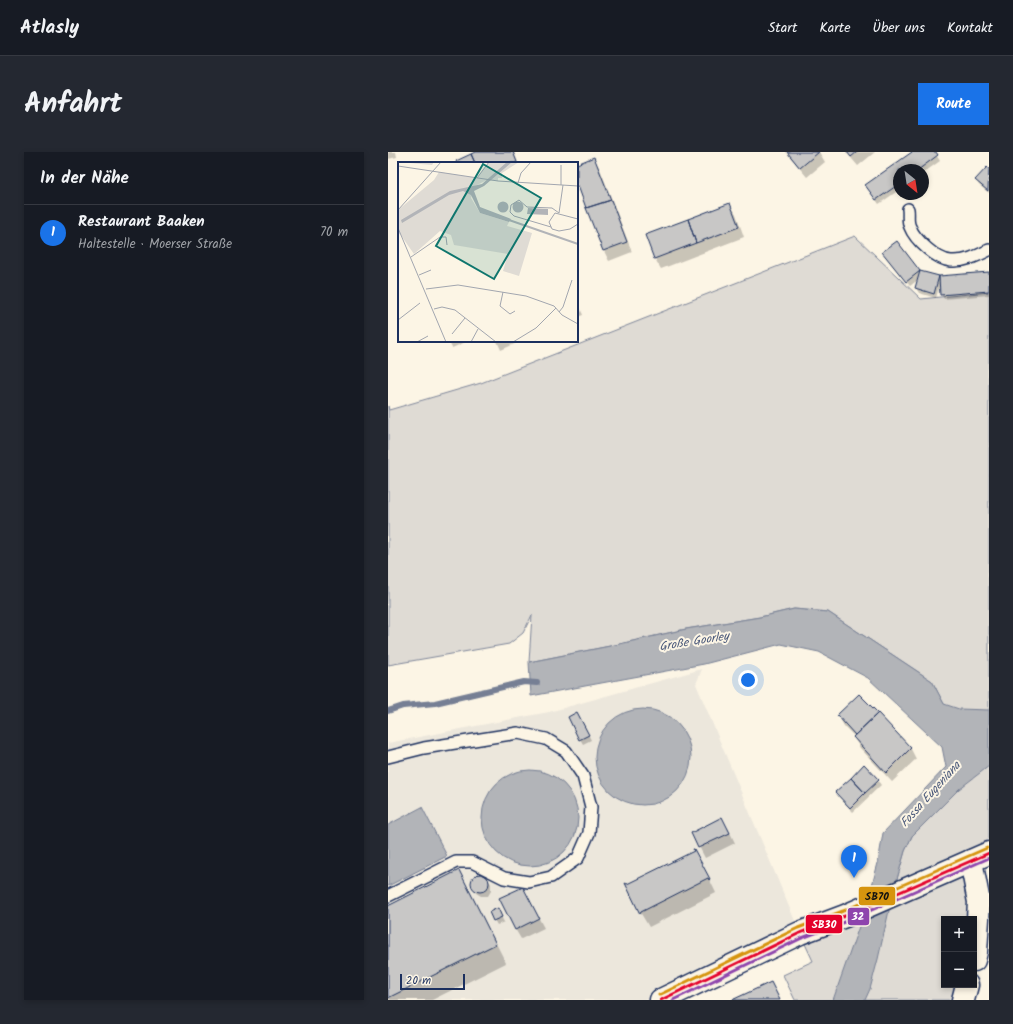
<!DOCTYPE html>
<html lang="de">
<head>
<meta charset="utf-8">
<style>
	body { margin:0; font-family:Kalam,sans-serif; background:#242831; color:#f1f3f6 }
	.controls { position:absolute; right:12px; bottom:12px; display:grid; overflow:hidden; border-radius:0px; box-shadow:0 2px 6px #0003 }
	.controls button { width:36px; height:36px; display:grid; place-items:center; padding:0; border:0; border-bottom:1px solid #363941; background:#171b24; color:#f1f3f6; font:20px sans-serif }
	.compass { position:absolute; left:505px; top:12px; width:36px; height:36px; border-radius:50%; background:#171b24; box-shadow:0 2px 6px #0003; rotate:150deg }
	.scale { position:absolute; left:12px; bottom:10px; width:65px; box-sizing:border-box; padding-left:4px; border:2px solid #1b2f5e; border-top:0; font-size:11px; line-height:14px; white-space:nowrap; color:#1b2f5e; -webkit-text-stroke:3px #fcf5e5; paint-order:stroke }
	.you { position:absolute; left:360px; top:528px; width:14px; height:14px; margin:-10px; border:3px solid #fff; border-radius:50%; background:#1a73e8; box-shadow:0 0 0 6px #1a73e833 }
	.badge { display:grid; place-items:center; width:26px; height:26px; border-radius:50%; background:#1a73e8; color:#fff; font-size:13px; font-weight:700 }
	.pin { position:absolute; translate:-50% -33px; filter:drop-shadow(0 1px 2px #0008) }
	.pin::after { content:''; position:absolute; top:21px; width:14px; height:12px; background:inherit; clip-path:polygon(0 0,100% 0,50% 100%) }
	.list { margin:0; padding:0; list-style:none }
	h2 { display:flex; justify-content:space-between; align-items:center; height:52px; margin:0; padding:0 16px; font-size:17px }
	h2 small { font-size:13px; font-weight:400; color:#9ea1a6 }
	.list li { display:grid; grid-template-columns:26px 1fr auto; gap:12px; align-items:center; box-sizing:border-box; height:56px; padding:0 16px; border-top:1px solid #363941 }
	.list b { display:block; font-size:15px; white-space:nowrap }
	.list p { margin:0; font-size:13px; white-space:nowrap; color:#9ea1a6 }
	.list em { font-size:13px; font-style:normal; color:#9ea1a6 }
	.map { position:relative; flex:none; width:601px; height:848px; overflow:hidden; border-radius:0px }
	header { display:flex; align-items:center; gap:24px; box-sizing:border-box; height:56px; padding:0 20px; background:#171b24; border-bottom:1px solid #363941 }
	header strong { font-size:19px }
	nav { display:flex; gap:22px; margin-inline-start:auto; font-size:14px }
	.intro { display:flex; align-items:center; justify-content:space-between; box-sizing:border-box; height:96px; padding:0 24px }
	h1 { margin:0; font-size:28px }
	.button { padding:10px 18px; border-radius:0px; background:#1a73e8; color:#fff; font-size:14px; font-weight:700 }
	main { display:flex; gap:24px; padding:0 24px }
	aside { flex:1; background:#171b24; border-radius:0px; box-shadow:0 2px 6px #0003 }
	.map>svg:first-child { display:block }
</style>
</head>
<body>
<header>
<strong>Atlasly</strong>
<nav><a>Start</a><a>Karte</a><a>Über uns</a><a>Kontakt</a></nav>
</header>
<div class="intro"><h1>Anfahrt</h1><a class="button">Route</a></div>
<main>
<aside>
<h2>In der Nähe<small></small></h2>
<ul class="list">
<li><span class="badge">1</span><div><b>Restaurant Baaken</b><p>Haltestelle · Moerser Straße</p></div><em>70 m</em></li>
</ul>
</aside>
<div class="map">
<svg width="601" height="848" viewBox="0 0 601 848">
	<rect width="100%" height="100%" fill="#fcf5e5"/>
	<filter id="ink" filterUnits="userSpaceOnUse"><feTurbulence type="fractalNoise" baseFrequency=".025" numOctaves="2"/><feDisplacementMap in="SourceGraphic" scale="8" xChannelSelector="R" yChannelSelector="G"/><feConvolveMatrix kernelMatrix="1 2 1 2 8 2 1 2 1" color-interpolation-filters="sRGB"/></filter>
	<g filter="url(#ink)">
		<path fill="#ece7dc" d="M 314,517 L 308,532 L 412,781 L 261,848 L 0,848 L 0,591 L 161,560 Z"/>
		<path fill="#dfdbd4" stroke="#7d8599" d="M 467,84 L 533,147 L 601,140 L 601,701 L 583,709 L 586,767 L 556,767 L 556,833 L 579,833 L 575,848 L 407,848 L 395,823 L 425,809 L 412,781 L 505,741 L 517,699 L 524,684 L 571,637 L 556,552 L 544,529 L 440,460 L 406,457 L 372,465 L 298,477 L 227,493 L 141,510 L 144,463 L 135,481 L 121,492 L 0,513 L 0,254 L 1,258 L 93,231 Z"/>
		<path fill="#b2b4b8" stroke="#767f94" d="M 406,457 L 440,460 L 544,529 L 556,552 L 571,557 L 601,558 L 601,614 L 571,637 L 524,684 L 517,699 L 505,741 L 490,807 L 482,837 L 477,848 L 445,848 L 479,752 L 490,711 L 495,681 L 558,615 L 554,595 L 480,526 L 431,500 L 393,492 L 316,512 L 143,544 L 141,510 L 227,493 L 298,477 L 372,465 Z
			M207 605a48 48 0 1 1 96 0a48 48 0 1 1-96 0Z
			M94 666a48 48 0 1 1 96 0a48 48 0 1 1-96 0Z
			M 34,655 L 59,704 L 0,734 L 0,673 Z"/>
		<path fill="#0003" d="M 0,0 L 8,0 L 9,5 L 0,7 Z
			M 90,0 L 126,0 L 130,11 L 70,11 Z
			M 398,0 L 431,0 L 437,10 L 419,25 Z
			M 458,0 L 487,0 L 470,14 Z
			M 526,0 L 549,0 L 547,1 L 552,9 L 535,21 L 535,18 L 511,18 L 511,38 L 491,52 L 481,38 Z
			M 206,7 L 212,17 L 244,100 L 221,109 L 216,99 L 189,28 L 189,13 Z
			M 599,16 L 601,18 L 601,41 L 591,33 L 588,28 Z
			M 342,52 L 348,62 L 356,85 L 273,117 L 267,107 L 259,83 Z
			M 498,105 L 531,120 L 551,125 L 601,121 L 601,143 L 556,147 L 553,142 L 552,132 L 548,146 L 531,141 L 528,136 L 531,127 L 522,134 Z
			M 189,149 L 195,163 L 189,165 Z
			M 60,189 L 80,189 L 64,196 Z
			M 109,189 L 133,189 L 113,198 Z
			M 471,543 L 523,597 L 528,607 L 504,630 L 472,596 L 466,586 L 467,585 L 456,574 L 450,563 Z
			M 192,566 L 203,588 L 195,592 L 192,587 Z
			M 490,629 L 493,633 L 465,660 L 451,645 L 448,641 Z
			M 340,676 L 347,691 L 317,706 L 304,681 Z
			M 315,714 L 328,741 L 261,775 L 252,760 Z
			M 71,720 L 81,738 L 118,811 L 44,848 L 0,848 L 0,755 Z
			M 94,723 L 100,727 L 103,732 L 103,739 L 100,744 L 93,744 L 88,741 L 85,735 L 84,729 L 88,724 Z
			M 140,746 L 156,776 L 133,787 L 127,777 Z
			M 109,757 L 116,770 L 109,773 L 102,761 Z"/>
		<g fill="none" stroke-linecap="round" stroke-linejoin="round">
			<path stroke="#767f94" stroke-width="6" d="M 0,559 L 15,554 L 47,551 L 136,530 L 149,531"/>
		</g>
		<path fill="#c8c7c6" stroke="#1b2f5e" d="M 87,0 L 125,0 L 129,10 L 127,11 L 87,11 L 83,2 Z
			M 399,0 L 431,0 L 412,16 Z
			M 459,0 L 469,0 L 463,5 Z
			M 524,0 L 548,0 L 550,3 L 530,18 L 511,18 L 511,32 L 488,48 L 477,33 Z
			M 83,2 L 87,11 L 69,11 L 68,9 Z
			M 206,5 L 223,48 L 198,56 L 189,31 L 189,12 Z
			M 599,15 L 601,17 L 600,39 L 587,28 Z
			M 223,48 L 239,90 L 215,99 L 198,56 Z
			M 342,51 L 351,75 L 308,91 L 300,67 Z
			M 300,67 L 308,91 L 266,107 L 257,83 Z
			M 509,89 L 532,119 L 518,130 L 494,100 Z
			M 532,119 L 551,124 L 546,142 L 527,136 Z
			M 601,120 L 601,139 L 552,143 L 551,124 Z
			M 471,542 L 490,561 L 467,583 L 449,563 Z
			M 189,560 L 201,583 L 191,588 L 180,565 Z
			M 490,561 L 523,596 L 498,621 L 465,585 Z
			M 476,612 L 491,628 L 477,641 L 463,626 Z
			M 463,626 L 477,641 L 462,656 L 447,640 Z
			M 334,665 L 342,681 L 310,696 L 303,681 Z
			M 305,697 L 306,697 L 322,727 L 321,728 L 320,726 L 253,760 L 252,762 L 237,731 L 239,732 L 306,699 Z
			M 71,718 L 108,792 L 0,846 L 0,754 Z
			M83 731a9 9 0 1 1 18 0a9 9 0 1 1-18 0Z
			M 135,735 L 151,766 L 127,778 L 111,746 Z
			M 110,756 L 114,765 L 105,769 L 101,760 Z
			M 383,830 L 392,848 L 344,848 Z"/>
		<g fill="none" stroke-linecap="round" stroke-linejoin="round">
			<g stroke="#1b2f5e" stroke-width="14">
				<path id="service" d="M 520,57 C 521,62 519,70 522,75 C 527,88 549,108 563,109 C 577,110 589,104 601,98
					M 0,605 L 36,596 L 130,581 L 158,587 L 178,599 L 195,624 L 203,655 L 201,681 L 190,706 L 163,725 L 141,730 L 116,726 L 84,710 L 68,710 L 0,744"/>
			</g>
			<g stroke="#1b2f5e" stroke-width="25">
				<path id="minor" d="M 583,709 L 591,750 L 588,800 L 586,808
					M 575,848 L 579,833"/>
			</g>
			<g stroke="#1b2f5e" stroke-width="25">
				<path id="primary" d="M 273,848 L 412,781 L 457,764 L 601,701"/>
			</g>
			<use href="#service" stroke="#fcf5e5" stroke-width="11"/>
			<use href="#minor" stroke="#fcf5e5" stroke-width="22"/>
			<use href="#primary" stroke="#fcf5e5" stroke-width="22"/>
			<g stroke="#fcf5e5" stroke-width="6">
				<path id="bus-1" d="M 273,848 L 412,781 L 457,764 L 601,701"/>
			</g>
			<g stroke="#fcf5e5" stroke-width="6">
				<path id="bus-2" d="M 285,848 L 414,786 L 459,769 L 601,706"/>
			</g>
			<g stroke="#fcf5e5" stroke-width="6">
				<path id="bus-3" d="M 271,843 L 410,776 L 455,759 L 599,696"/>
			</g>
			<use href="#bus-1" stroke="#e4002b" stroke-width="3"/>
			<use href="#bus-2" stroke="#8e44ad" stroke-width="3"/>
			<use href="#bus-3" stroke="#d6940e" stroke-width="3"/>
		</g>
	</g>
	<g text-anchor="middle" stroke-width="4" stroke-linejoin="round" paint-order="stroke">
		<g font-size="12" font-style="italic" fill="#485779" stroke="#fcf5e5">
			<text transform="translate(306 489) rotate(-9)" y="4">Große Goorley</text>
			<text transform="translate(542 642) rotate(-48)" y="4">Fossa Eugeniana</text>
		</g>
	</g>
	<g transform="translate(10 10)">
		<rect width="180" height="180" fill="#fcf5e5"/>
		<path d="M 0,0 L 36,0 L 34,3 ZM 91,0 L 121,0 L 104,11 L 104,16 L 100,16 L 100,19 L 89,18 L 77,24 L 73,36 L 82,51 L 111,60 L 109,64 L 134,71 L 121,114 L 105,109 L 110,92 L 56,83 L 53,73 L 42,69 L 16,92 L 2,72 L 0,73 L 0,48 L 36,18 L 41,10 L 79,16 Z" fill="#dfdbd4"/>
		<path d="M 109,0 L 114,0 L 86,24 L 76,29 L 82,45 L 113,57 L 111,60 L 82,51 L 73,33 L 65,29 L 51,33 L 4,61 L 3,58 L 52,29 L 84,22 ZM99.5 45a5.5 5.5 0 1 1 11 0a5.5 5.5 0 1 1-11 0ZM114.5 45a5.5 5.5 0 1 1 11 0a5.5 5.5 0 1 1-11 0ZM 130,46 L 150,47 L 150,53 L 129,52 Z" fill="#b2b4b8"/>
		<path fill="none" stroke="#b2b4b8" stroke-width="2" d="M 111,58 L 180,82"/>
		<path fill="none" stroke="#a2a6af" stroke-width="1" d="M 0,4 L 100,19 L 180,24M 79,16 L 91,0M 120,21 L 123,11 L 133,0M 163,23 L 163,3M 0,48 L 43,0M 180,57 L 157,51 L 151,60 L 154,67 L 161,69 L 172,67 L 180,62M 153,65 L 116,54 L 112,50 L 113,43 L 121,38 L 129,45 L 154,46 L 161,51 L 165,23M 0,66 L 48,180M 13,95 L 42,75 L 48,75 L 49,83M 21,113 L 33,108M 28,127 L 60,123 L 128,134 L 156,144 L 164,153 L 180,162M 105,130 L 102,144 L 112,152 L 117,149M 36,147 L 44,145 L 57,148 L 98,180M 161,150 L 165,145 L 174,118M 0,158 L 22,141M 54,172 L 67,156M 19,180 L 30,174M 73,180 L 80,167M 115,180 L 138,166 L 158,146"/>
		<path fill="#0f766e" fill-opacity="0.15" stroke="#0f766e" stroke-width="2" d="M 85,2 L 143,36 L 96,117 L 38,84 Z"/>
		<rect width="180" height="180" fill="none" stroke="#1b2f5e" stroke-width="2"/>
	</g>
	<g stroke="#fcf5e5" stroke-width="1.5">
		<rect x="470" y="734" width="38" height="20" rx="4" fill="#d6940e"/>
		<rect x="459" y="755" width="23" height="19" rx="4" fill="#8e44ad"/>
		<rect x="417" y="762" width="38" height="20" rx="4" fill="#e4002b"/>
	</g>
	<g font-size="11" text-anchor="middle" font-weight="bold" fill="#fff">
		<text x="470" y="768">32</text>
		<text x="436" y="776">SB30</text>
	</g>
	<g font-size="11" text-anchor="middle" font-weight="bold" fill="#111">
		<text x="489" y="748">SB70</text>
	</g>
</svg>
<div class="controls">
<button>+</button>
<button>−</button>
</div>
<svg class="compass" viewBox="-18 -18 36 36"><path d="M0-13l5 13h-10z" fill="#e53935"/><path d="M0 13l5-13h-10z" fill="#9ea1a6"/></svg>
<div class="scale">20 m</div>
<div class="you"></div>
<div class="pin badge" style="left:466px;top:726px">1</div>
</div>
</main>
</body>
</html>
